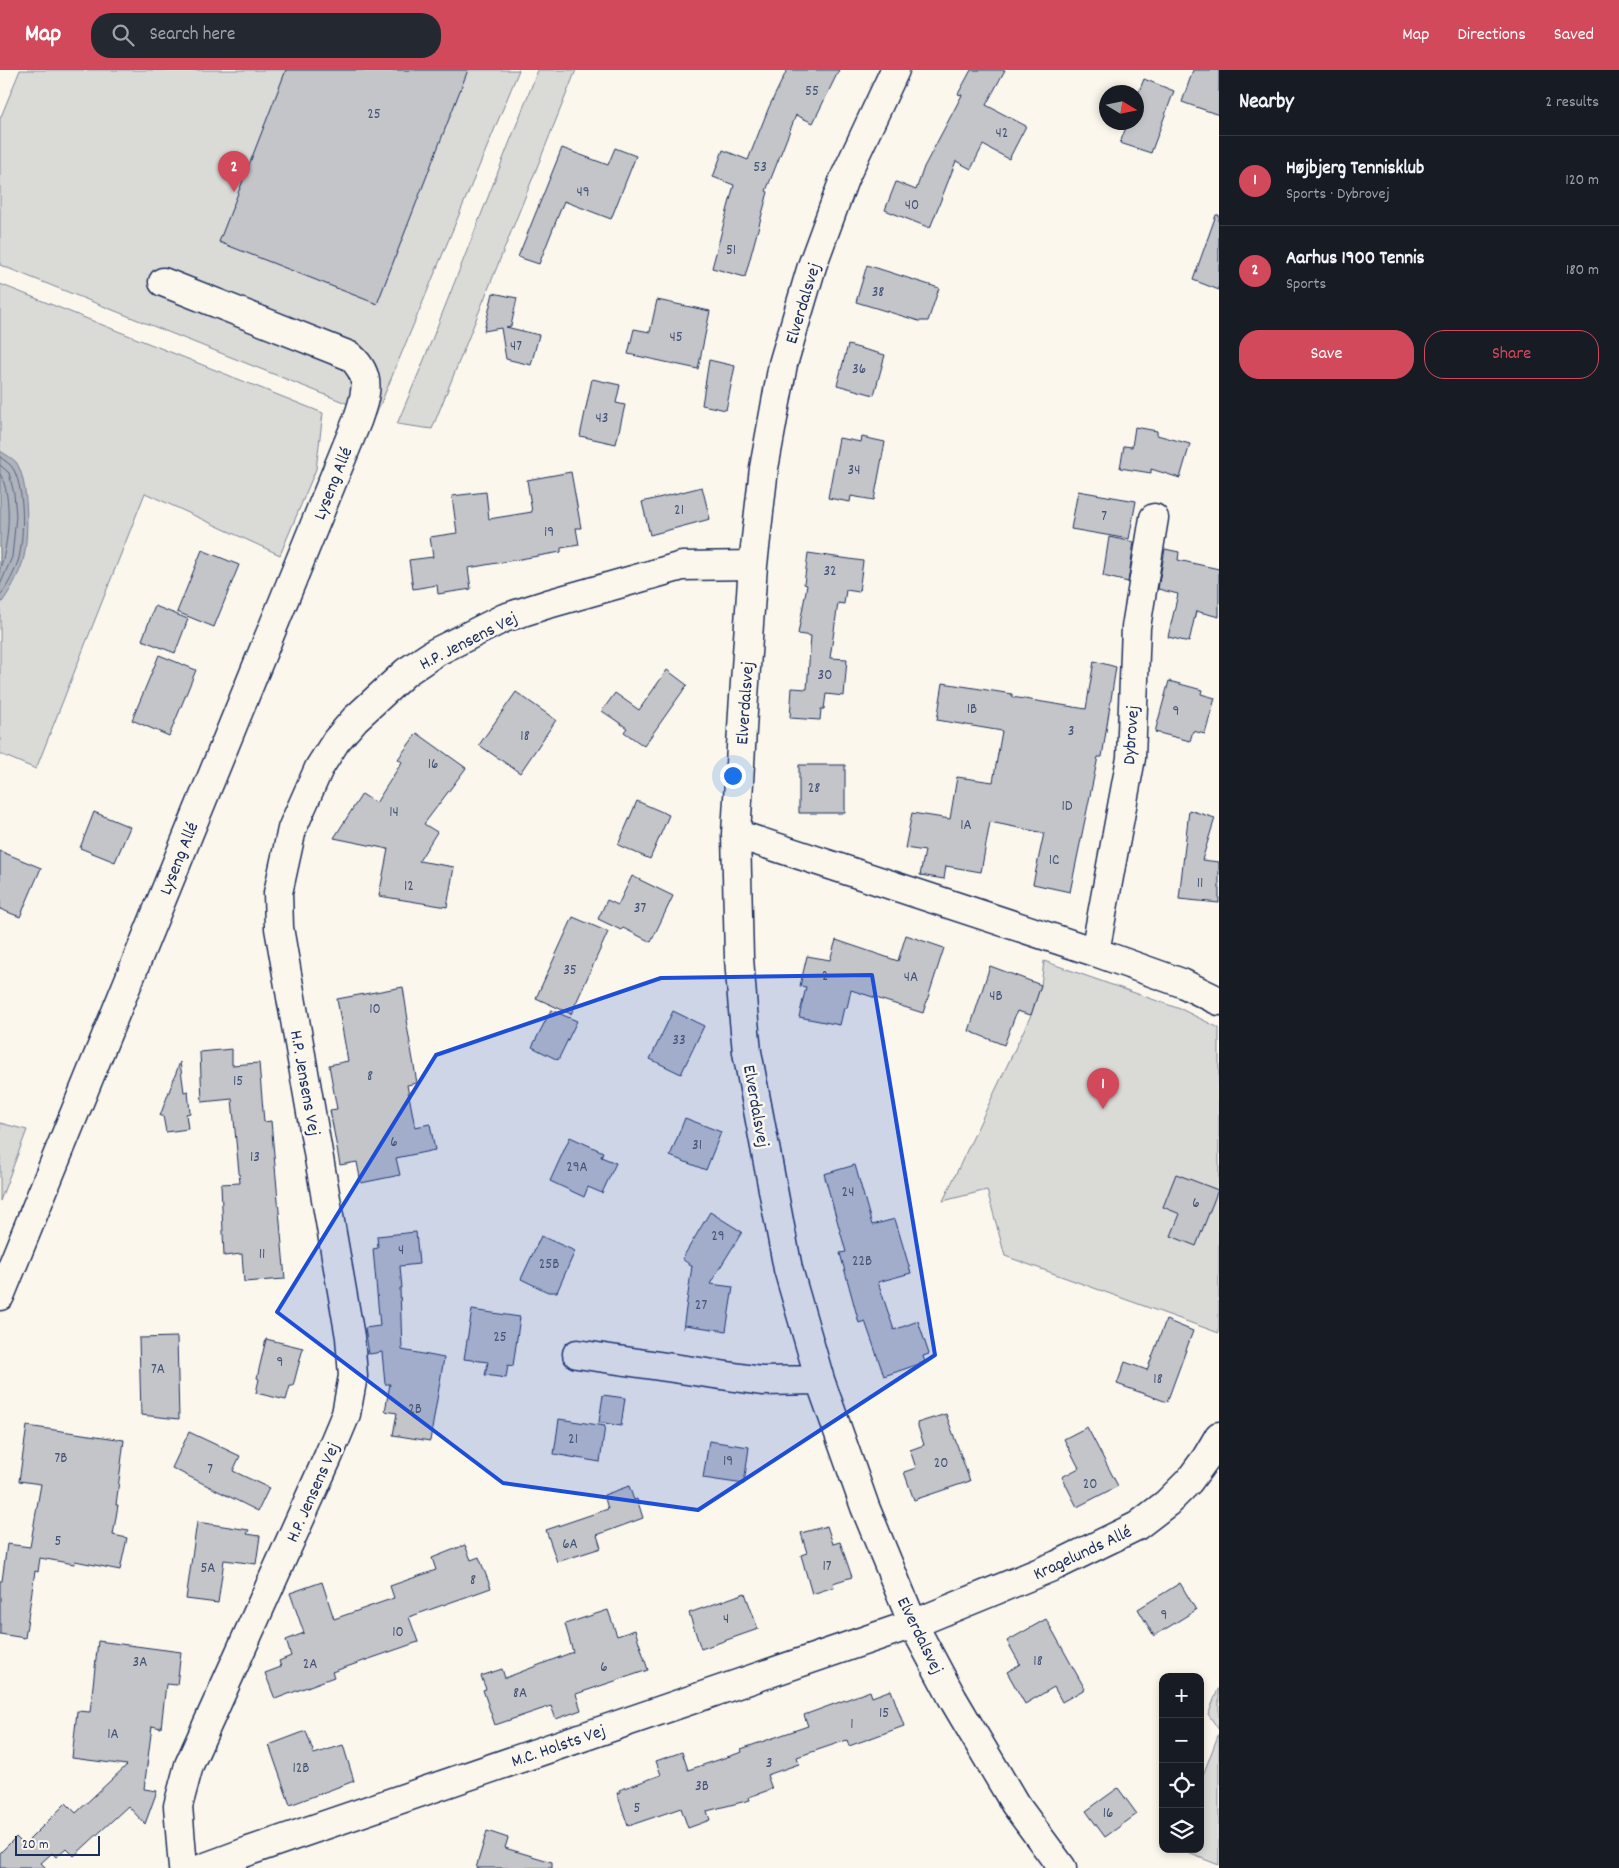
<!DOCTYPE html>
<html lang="en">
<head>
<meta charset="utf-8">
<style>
	body { margin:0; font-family:Dekko,sans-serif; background:#242831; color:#f1f3f6 }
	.controls { position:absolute; right:15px; bottom:15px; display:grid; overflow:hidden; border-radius:10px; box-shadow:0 2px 8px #0003 }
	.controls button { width:45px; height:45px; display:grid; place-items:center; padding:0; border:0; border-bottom:1px solid #363941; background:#171b24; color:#f1f3f6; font:25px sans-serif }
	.compass { position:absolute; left:1099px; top:15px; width:45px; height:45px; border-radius:50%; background:#171b24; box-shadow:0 2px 8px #0003; rotate:100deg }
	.scale { position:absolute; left:15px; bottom:12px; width:85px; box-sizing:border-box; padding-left:5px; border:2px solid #1b2f5e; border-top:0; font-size:14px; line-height:18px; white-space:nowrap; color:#1b2f5e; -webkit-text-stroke:4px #fbf7ec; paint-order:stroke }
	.you { position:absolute; left:732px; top:705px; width:18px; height:18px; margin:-12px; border:4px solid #fff; border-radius:50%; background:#1a73e8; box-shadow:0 0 0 8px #1a73e833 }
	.badge { display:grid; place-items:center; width:32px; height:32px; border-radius:50%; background:#d1495b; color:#fff; font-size:16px; font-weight:700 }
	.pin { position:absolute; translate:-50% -41px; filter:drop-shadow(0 1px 2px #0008) }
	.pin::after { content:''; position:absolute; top:26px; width:18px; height:15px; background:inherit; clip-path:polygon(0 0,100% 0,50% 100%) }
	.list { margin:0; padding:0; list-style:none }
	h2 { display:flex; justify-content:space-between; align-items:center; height:65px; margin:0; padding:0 20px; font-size:21px }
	h2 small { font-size:16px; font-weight:400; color:#9ea1a6 }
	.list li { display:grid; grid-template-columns:32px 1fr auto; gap:15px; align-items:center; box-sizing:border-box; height:90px; padding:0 20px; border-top:1px solid #363941 }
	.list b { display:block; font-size:19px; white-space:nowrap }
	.list p { margin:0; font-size:16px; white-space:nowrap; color:#9ea1a6 }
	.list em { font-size:16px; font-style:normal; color:#9ea1a6 }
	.actions { display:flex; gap:10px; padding:15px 20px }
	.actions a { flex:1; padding:11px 0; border:1px solid #d1495b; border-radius:20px; text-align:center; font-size:18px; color:#d1495b }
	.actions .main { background:#d1495b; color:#fff }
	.icon { flex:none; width:28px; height:28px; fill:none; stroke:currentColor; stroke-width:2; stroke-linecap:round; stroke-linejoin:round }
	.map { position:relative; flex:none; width:1219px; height:1798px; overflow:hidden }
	header { display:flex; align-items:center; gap:30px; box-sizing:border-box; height:70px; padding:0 25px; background:#d1495b; color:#fff }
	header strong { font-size:24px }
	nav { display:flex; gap:28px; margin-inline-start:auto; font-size:18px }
	.search { width:350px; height:45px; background:#242831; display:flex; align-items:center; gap:12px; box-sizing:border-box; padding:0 18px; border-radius:20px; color:#9ea1a6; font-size:19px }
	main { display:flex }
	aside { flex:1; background:#171b24 }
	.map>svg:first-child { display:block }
</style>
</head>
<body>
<header>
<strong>Map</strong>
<div class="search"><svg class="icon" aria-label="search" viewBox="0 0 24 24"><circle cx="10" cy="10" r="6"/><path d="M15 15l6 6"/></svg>Search here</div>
<nav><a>Map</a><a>Directions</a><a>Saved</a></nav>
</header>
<main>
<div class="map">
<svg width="1219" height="1798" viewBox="0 0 1219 1798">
	<rect width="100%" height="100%" fill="#fbf7ec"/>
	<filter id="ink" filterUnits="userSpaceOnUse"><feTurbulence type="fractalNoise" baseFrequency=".02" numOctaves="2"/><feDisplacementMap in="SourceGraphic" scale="10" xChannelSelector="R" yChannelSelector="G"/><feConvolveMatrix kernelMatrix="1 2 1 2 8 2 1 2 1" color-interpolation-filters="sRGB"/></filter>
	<g filter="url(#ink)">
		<path fill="#dadad7" stroke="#7a849a" d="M 20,0 L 519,0 L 376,345 L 0,195 L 0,49 Z
			M 538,0 L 576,0 L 432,359 L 397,354 L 422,295 Z
			M 0,214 L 323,343 L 316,399 L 280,485 L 145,423 L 36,699 L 0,684 Z
			M 1044,891 L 1183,940 L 1219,958 L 1219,1263 L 1005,1186 L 987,1120 L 943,1131 L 1031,945 L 1041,915 Z
			M 0,1053 L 27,1060 L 0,1131 Z
			M 1219,1617 L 1219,1660 L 1208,1644 Z
			M 1219,1663 L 1219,1795 L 1178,1779 L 1200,1779 L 1200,1713 Z"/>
		<path fill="#afb3bb" stroke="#747e96" d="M 0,381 C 5,384 12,388 16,392 C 29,410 29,469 23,491 C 18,507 10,521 0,535 Z"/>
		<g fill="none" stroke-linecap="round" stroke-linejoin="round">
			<path stroke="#566483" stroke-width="1" d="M 0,387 C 5,391 11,394 14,400 C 25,423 24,464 19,488 C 15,502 8,515 0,526
				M 0,395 L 9,403 L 14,424 L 16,446 L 12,487 L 0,515
				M 0,404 C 13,425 9,475 0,498"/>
		</g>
		<path fill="#c3c5c9" stroke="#1b2f5e" d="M 286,0 L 468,0 L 377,234 L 219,172 Z
			M 787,0 L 839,0 L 813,53 L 796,45 L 766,121 L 768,122 L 745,207 L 712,198 L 734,115 L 713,107 L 723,80 L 748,90 L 769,37 Z
			M 971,0 L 1005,0 L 986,35 L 1026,56 L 1009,89 L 983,75 L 971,99 L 956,91 L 930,158 L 885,140 L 896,112 L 916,120 L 924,97 L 962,25 L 958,24 Z
			M 1193,0 L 1219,0 L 1219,45 L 1182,32 Z
			M 1144,9 L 1174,21 L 1151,83 L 1120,73 L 1128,52 L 1136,52 L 1136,29 Z
			M 562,78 L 608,95 L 615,78 L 636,86 L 611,149 L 564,131 L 539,194 L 518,187 Z
			M 1216,145 L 1219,145 L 1219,220 L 1193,210 Z
			M 867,195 L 939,218 L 928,251 L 919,251 L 856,232 Z
			M 493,223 L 517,228 L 511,256 L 506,257 L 539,265 L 531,295 L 506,289 L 501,258 L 484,261 Z
			M 657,230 L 710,241 L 698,299 L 628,284 L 634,259 L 650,262 Z
			M 848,275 L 885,285 L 874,325 L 837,315 Z
			M 709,290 L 735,296 L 726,340 L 702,335 Z
			M 592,309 L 620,315 L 616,333 L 625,335 L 616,374 L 580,366 Z
			M 1135,357 L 1157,361 L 1157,365 L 1190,374 L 1180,408 L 1151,399 L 1151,403 L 1120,398 L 1124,376 L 1132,377 Z
			M 862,367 L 885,372 L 874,430 L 851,426 L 850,432 L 828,428 L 839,368 L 861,372 Z
			M 571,402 L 581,458 L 576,458 L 579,475 L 561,478 L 561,482 L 468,498 L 471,519 L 438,524 L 437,515 L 413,519 L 409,490 L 433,487 L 430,467 L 457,463 L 452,426 L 486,422 L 489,449 L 532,442 L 527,410 Z
			M 702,417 L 710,449 L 650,465 L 642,432 Z
			M 1078,421 L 1136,431 L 1129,469 L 1071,459 Z
			M 1109,467 L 1134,472 L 1128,512 L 1103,506 Z
			M 1165,479 L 1179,482 L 1178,490 L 1219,499 L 1219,547 L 1196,541 L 1189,572 L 1168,567 L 1178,524 L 1158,519 Z
			M 202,480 L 239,495 L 214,557 L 177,542 Z
			M 808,483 L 863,491 L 859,522 L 846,520 L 844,534 L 838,533 L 830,588 L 847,589 L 844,626 L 826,624 L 824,639 L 821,639 L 820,650 L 790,648 L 792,618 L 807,619 L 811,566 L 798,564 L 807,515 L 804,514 Z
			M 155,536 L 188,549 L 175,583 L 142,570 Z
			M 159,585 L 196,600 L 169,666 L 132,650 Z
			M 1094,591 L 1116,597 L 1102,687 L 1098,687 L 1070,822 L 1033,814 L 1044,763 L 990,752 L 981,802 L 946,796 L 944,809 L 920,805 L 925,781 L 905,778 L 912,743 L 950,749 L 957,707 L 993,712 L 1002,661 L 937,650 L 943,613 L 1012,624 L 1012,627 L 1086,639 Z
			M 667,600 L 687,615 L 644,676 L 624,662 L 627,658 L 602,641 L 615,623 L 639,640 Z
			M 1169,611 L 1202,620 L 1201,624 L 1215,628 L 1205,664 L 1193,661 L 1190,671 L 1155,662 Z
			M 516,622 L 556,650 L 520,703 L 479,675 Z
			M 417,663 L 466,698 L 424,754 L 437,762 L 419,791 L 454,797 L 447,837 L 379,826 L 388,779 L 334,768 L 362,724 L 376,733 L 402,692 L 398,689 Z
			M 799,695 L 845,695 L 845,743 L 799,743 Z
			M 637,731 L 669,745 L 650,789 L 618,775 Z
			M 1189,740 L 1215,748 L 1202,790 L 1219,792 L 1219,833 L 1179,829 Z
			M 94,742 L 130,757 L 115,792 L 80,778 Z
			M 0,781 L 41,798 L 20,847 L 0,839 Z
			M 632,806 L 673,826 L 651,872 L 623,858 L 621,860 L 598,849 L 607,830 L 618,835 Z
			M 573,847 L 608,862 L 571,944 L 536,928 Z
			M 906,865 L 944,878 L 923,943 L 851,920 L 847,938 L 844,938 L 840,955 L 799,947 L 806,917 L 800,916 L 807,886 L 830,890 L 836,870 L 898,891 Z
			M 990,896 L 1041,915 L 1031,945 L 1017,941 L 1004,975 L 969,961 Z
			M 403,917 L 408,950 L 406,950 L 417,1013 L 407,1015 L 415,1057 L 430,1054 L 435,1080 L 396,1088 L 400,1105 L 361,1113 L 357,1092 L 340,1095 L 330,1040 L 337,1039 L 329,995 L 348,991 L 337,929 Z
			M 551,940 L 577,951 L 558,990 L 532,977 Z
			M 673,941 L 704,956 L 681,1004 L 650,989 Z
			M 232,979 L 232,995 L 259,993 L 264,1052 L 271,1051 L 285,1209 L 244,1212 L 242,1184 L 224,1186 L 221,1114 L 240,1113 L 232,1029 L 202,1032 L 200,982 Z
			M 180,992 L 184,1022 L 188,1021 L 190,1043 L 186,1044 L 188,1059 L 166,1062 L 163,1046 L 160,1046 Z
			M 685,1048 L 721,1062 L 706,1100 L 670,1086 Z
			M 570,1067 L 603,1082 L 601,1087 L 616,1093 L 602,1123 L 588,1117 L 584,1127 L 550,1111 Z
			M 855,1095 L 872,1155 L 895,1149 L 911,1203 L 878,1212 L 894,1260 L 918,1251 L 929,1284 L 923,1286 L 925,1292 L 884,1306 L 865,1251 L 859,1253 L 840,1183 L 846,1182 L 824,1104 Z
			M 1176,1104 L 1218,1120 L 1196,1176 L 1171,1166 L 1180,1144 L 1163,1137 Z
			M 710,1142 L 742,1162 L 710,1214 L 733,1217 L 726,1261 L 685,1255 L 683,1259 L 692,1196 L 682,1189 Z
			M 416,1162 L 419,1194 L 400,1196 L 402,1218 L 400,1218 L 402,1280 L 444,1288 L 430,1371 L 393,1365 L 397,1343 L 385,1341 L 390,1314 L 385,1314 L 382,1282 L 369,1284 L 365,1258 L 380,1256 L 373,1179 L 378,1178 L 377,1166 Z
			M 541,1166 L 575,1181 L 557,1222 L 548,1222 L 521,1209 Z
			M 472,1240 L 520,1247 L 513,1296 L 508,1295 L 506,1308 L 485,1305 L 488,1292 L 464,1289 Z
			M 1166,1250 L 1193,1261 L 1167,1332 L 1117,1314 L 1125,1292 L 1147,1300 Z
			M 177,1267 L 179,1349 L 141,1345 L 139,1268 Z
			M 266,1269 L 303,1278 L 293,1316 L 290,1316 L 286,1330 L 256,1323 L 259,1309 L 257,1308 Z
			M 603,1325 L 625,1328 L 621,1356 L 599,1352 Z
			M 946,1344 L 970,1411 L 914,1430 L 904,1402 L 916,1398 L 910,1380 L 924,1375 L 917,1353 Z
			M 559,1349 L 605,1356 L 600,1392 L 554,1384 Z
			M 27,1356 L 124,1370 L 116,1435 L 118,1435 L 113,1465 L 127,1468 L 120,1500 L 75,1491 L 74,1494 L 40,1488 L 38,1502 L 35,1501 L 25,1568 L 0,1564 L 0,1511 L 2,1511 L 7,1474 L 30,1477 L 41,1414 L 19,1411 Z
			M 1087,1357 L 1118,1416 L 1077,1437 L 1062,1407 L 1079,1398 L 1064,1369 Z
			M 189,1362 L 240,1386 L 233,1401 L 269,1418 L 258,1441 L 172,1398 Z
			M 709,1371 L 749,1377 L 744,1414 L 703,1408 Z
			M 629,1416 L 634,1430 L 637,1429 L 643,1448 L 597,1465 L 601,1478 L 557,1492 L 546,1460 L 608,1439 L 604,1425 Z
			M 197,1452 L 249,1460 L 247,1464 L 260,1466 L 256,1494 L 224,1490 L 218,1533 L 186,1529 Z
			M 827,1456 L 833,1474 L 840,1472 L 852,1507 L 833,1513 L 834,1517 L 812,1524 L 801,1485 L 807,1483 L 801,1463 Z
			M 465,1475 L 471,1490 L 479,1487 L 491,1518 L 409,1547 L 418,1572 L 332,1602 L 334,1607 L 275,1629 L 265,1603 L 281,1597 L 279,1591 L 291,1586 L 286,1570 L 304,1563 L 290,1523 L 322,1512 L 334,1549 L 394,1528 L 390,1516 L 436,1500 L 432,1488 Z
			M 1180,1513 L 1196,1540 L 1154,1566 L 1138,1539 Z
			M 745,1523 L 758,1559 L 701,1579 L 689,1543 Z
			M 608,1540 L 617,1566 L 635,1560 L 648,1600 L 576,1624 L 581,1640 L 556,1649 L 551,1636 L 495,1655 L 483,1620 L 486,1619 L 481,1606 L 502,1599 L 505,1608 L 573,1582 L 565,1554 Z
			M 1046,1549 L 1085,1619 L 1062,1632 L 1054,1617 L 1025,1634 L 1007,1602 L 1020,1594 L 1007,1571 Z
			M 98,1571 L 181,1582 L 177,1615 L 166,1614 L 161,1658 L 152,1656 L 144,1719 L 157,1721 L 145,1754 L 128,1736 L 74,1786 L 66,1778 L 56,1787 L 52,1783 L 41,1793 L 46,1798 L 0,1798 L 0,1783 L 16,1767 L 24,1775 L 66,1733 L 76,1743 L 127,1695 L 72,1688 L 77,1641 L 90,1642 Z
			M 891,1620 L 904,1656 L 849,1676 L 847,1670 L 797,1687 L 799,1694 L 767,1705 L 772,1719 L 749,1727 L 750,1730 L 707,1741 L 710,1750 L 688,1758 L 681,1738 L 628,1756 L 617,1723 L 620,1722 L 619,1720 L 661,1705 L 656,1691 L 682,1682 L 688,1700 L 742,1682 L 741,1679 L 808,1656 L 804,1645 L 870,1621 L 872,1627 Z
			M 306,1661 L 314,1684 L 343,1675 L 354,1711 L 290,1735 L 269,1675 Z
			M 1118,1718 L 1137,1744 L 1105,1767 L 1086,1741 Z
			M 487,1761 L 508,1768 L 505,1778 L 552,1792 L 552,1798 L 476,1798 Z"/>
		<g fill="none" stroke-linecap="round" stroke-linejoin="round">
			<g stroke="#1b2f5e" stroke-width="31">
				<path id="minor" d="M 895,0 L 844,109 L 812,196 L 783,294 L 764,398 L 753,495 L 743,642 L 736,764 L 739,888 L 743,940 L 747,982 L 788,1199 L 820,1310 L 865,1437 L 913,1554 L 953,1629 L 1015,1734 L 1062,1798
					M 736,764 L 1095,882 L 1182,913 L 1219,931
					M 1095,882 L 1131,688 L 1136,557 L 1154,448
					M 0,1226 L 357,351 C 366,325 373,306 350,286 L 163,212
					M 577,1284 L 762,1311 L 820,1310
					M 183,1798 L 178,1736 L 189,1695 L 328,1387 L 346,1344 L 353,1306 L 350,1267 L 279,858 L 278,823 L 292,759 L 319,698 L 336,671 L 355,649 L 406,602 L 436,582 L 504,548 L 548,534 L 682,496 L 753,495
					M 203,1798 L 249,1781 L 913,1554 L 1057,1495 L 1137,1456 L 1167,1433 L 1189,1411 L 1206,1388 L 1219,1366"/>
			</g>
			<use href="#minor" stroke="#fbf7ec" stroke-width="28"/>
		</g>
	</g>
	<path fill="#1d4ed8" fill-opacity="0.2" stroke="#1d4ed8" stroke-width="4" stroke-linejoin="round" d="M 872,905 L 935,1285 L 698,1440 L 503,1413 L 277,1242 L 436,985 L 661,908 Z"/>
	<g text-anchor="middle" stroke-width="5" stroke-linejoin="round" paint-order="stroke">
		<g font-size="15" fill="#455479">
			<text x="812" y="25">55</text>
			<text x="374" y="48">25</text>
			<text x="1002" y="67">42</text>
			<text x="760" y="101">53</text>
			<text x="583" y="126">49</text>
			<text x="912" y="139">40</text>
			<text x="731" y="184">51</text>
			<text x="878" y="226">38</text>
			<text x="676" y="271">45</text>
			<text x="516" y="280">47</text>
			<text x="859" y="303">36</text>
			<text x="602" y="352">43</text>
			<text x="854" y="404">34</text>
			<text x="679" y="444">21</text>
			<text x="1104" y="450">7</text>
			<text x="549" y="466">19</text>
			<text x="830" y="505">32</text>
			<text x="825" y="609">30</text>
			<text x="972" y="643">1B</text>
			<text x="1176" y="645">9</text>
			<text x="1071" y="665">3</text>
			<text x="525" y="670">18</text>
			<text x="433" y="698">16</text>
			<text x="814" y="722">28</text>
			<text x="1067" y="740">1D</text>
			<text x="394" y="746">14</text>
			<text x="966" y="759">1A</text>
			<text x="1054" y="794">1C</text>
			<text x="1200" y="817">11</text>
			<text x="409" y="820">12</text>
			<text x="640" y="842">37</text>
			<text x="570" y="904">35</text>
			<text x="825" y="910">2</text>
			<text x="911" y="911">4A</text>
			<text x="996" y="930">4B</text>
			<text x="375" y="943">10</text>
			<text x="679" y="974">33</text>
			<text x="370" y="1010">8</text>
			<text x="238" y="1015">15</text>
			<text x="394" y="1076">6</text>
			<text x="697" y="1079">31</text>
			<text x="255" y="1091">13</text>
			<text x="577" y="1101">29A</text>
			<text x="848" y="1126">24</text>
			<text x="1196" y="1137">6</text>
			<text x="718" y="1170">29</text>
			<text x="401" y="1184">4</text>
			<text x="262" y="1188">11</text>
			<text x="862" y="1195">22B</text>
			<text x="549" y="1198">25B</text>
			<text x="701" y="1239">27</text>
			<text x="500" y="1271">25</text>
			<text x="280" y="1296">9</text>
			<text x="158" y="1303">7A</text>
			<text x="1158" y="1313">18</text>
			<text x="415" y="1343">2B</text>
			<text x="573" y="1373">21</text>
			<text x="61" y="1392">7B</text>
			<text x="728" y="1395">19</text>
			<text x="941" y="1397">20</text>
			<text x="210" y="1403">7</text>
			<text x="1090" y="1418">20</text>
			<text x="58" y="1475">5</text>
			<text x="570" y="1478">6A</text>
			<text x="827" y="1500">17</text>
			<text x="208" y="1502">5A</text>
			<text x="473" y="1514">8</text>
			<text x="1164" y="1549">9</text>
			<text x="726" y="1553">4</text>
			<text x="398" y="1566">10</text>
			<text x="1038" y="1595">18</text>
			<text x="140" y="1596">3A</text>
			<text x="310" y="1598">2A</text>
			<text x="604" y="1601">6</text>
			<text x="520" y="1627">8A</text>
			<text x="884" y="1647">15</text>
			<text x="852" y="1658">1</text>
			<text x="113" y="1668">1A</text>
			<text x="769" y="1697">3</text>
			<text x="301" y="1702">12B</text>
			<text x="702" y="1720">3B</text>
			<text x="637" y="1742">5</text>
			<text x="1108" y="1747">16</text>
		</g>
		<g font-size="18" fill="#1b2f5e" stroke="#fbf7ec">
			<text transform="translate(802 233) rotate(-73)" y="6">Elverdalsvej</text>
			<text transform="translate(332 413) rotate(-68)" y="6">Lyseng Allé</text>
			<text transform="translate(468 570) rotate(-27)" y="6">H.P. Jensens Vej</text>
			<text transform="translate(744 633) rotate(-86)" y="6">Elverdalsvej</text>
			<text transform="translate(1130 665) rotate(-86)" y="6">Dybrovej</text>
			<text transform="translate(178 788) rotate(-68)" y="6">Lyseng Allé</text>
			<text transform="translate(306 1013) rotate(80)" y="6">H.P. Jensens Vej</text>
			<text transform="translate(757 1036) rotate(80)" y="6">Elverdalsvej</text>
			<text transform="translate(312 1422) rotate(-66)" y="6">H.P. Jensens Vej</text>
			<text transform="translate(1082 1482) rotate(-25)" y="6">Kragelunds Allé</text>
			<text transform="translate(921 1565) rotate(64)" y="6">Elverdalsvej</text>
			<text transform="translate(558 1675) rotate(-19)" y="6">M.C. Holsts Vej</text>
		</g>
	</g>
</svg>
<div class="controls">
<button>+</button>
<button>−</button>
<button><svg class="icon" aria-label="locate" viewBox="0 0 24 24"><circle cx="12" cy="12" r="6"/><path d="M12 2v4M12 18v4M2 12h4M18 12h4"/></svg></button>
<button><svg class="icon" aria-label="layers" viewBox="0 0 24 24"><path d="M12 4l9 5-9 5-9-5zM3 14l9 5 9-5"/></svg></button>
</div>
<svg class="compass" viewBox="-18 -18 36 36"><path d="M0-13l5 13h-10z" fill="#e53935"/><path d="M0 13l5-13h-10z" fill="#9ea1a6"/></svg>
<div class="scale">20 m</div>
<div class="you"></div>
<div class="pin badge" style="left:1103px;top:1039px">1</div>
<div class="pin badge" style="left:234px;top:122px">2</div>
</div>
<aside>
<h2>Nearby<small>2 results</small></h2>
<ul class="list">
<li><span class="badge">1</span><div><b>Højbjerg Tennisklub</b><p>Sports · Dybrovej</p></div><em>120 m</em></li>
<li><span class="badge">2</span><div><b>Aarhus 1900 Tennis</b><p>Sports</p></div><em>180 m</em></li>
</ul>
<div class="actions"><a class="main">Save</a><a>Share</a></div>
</aside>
</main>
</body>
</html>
